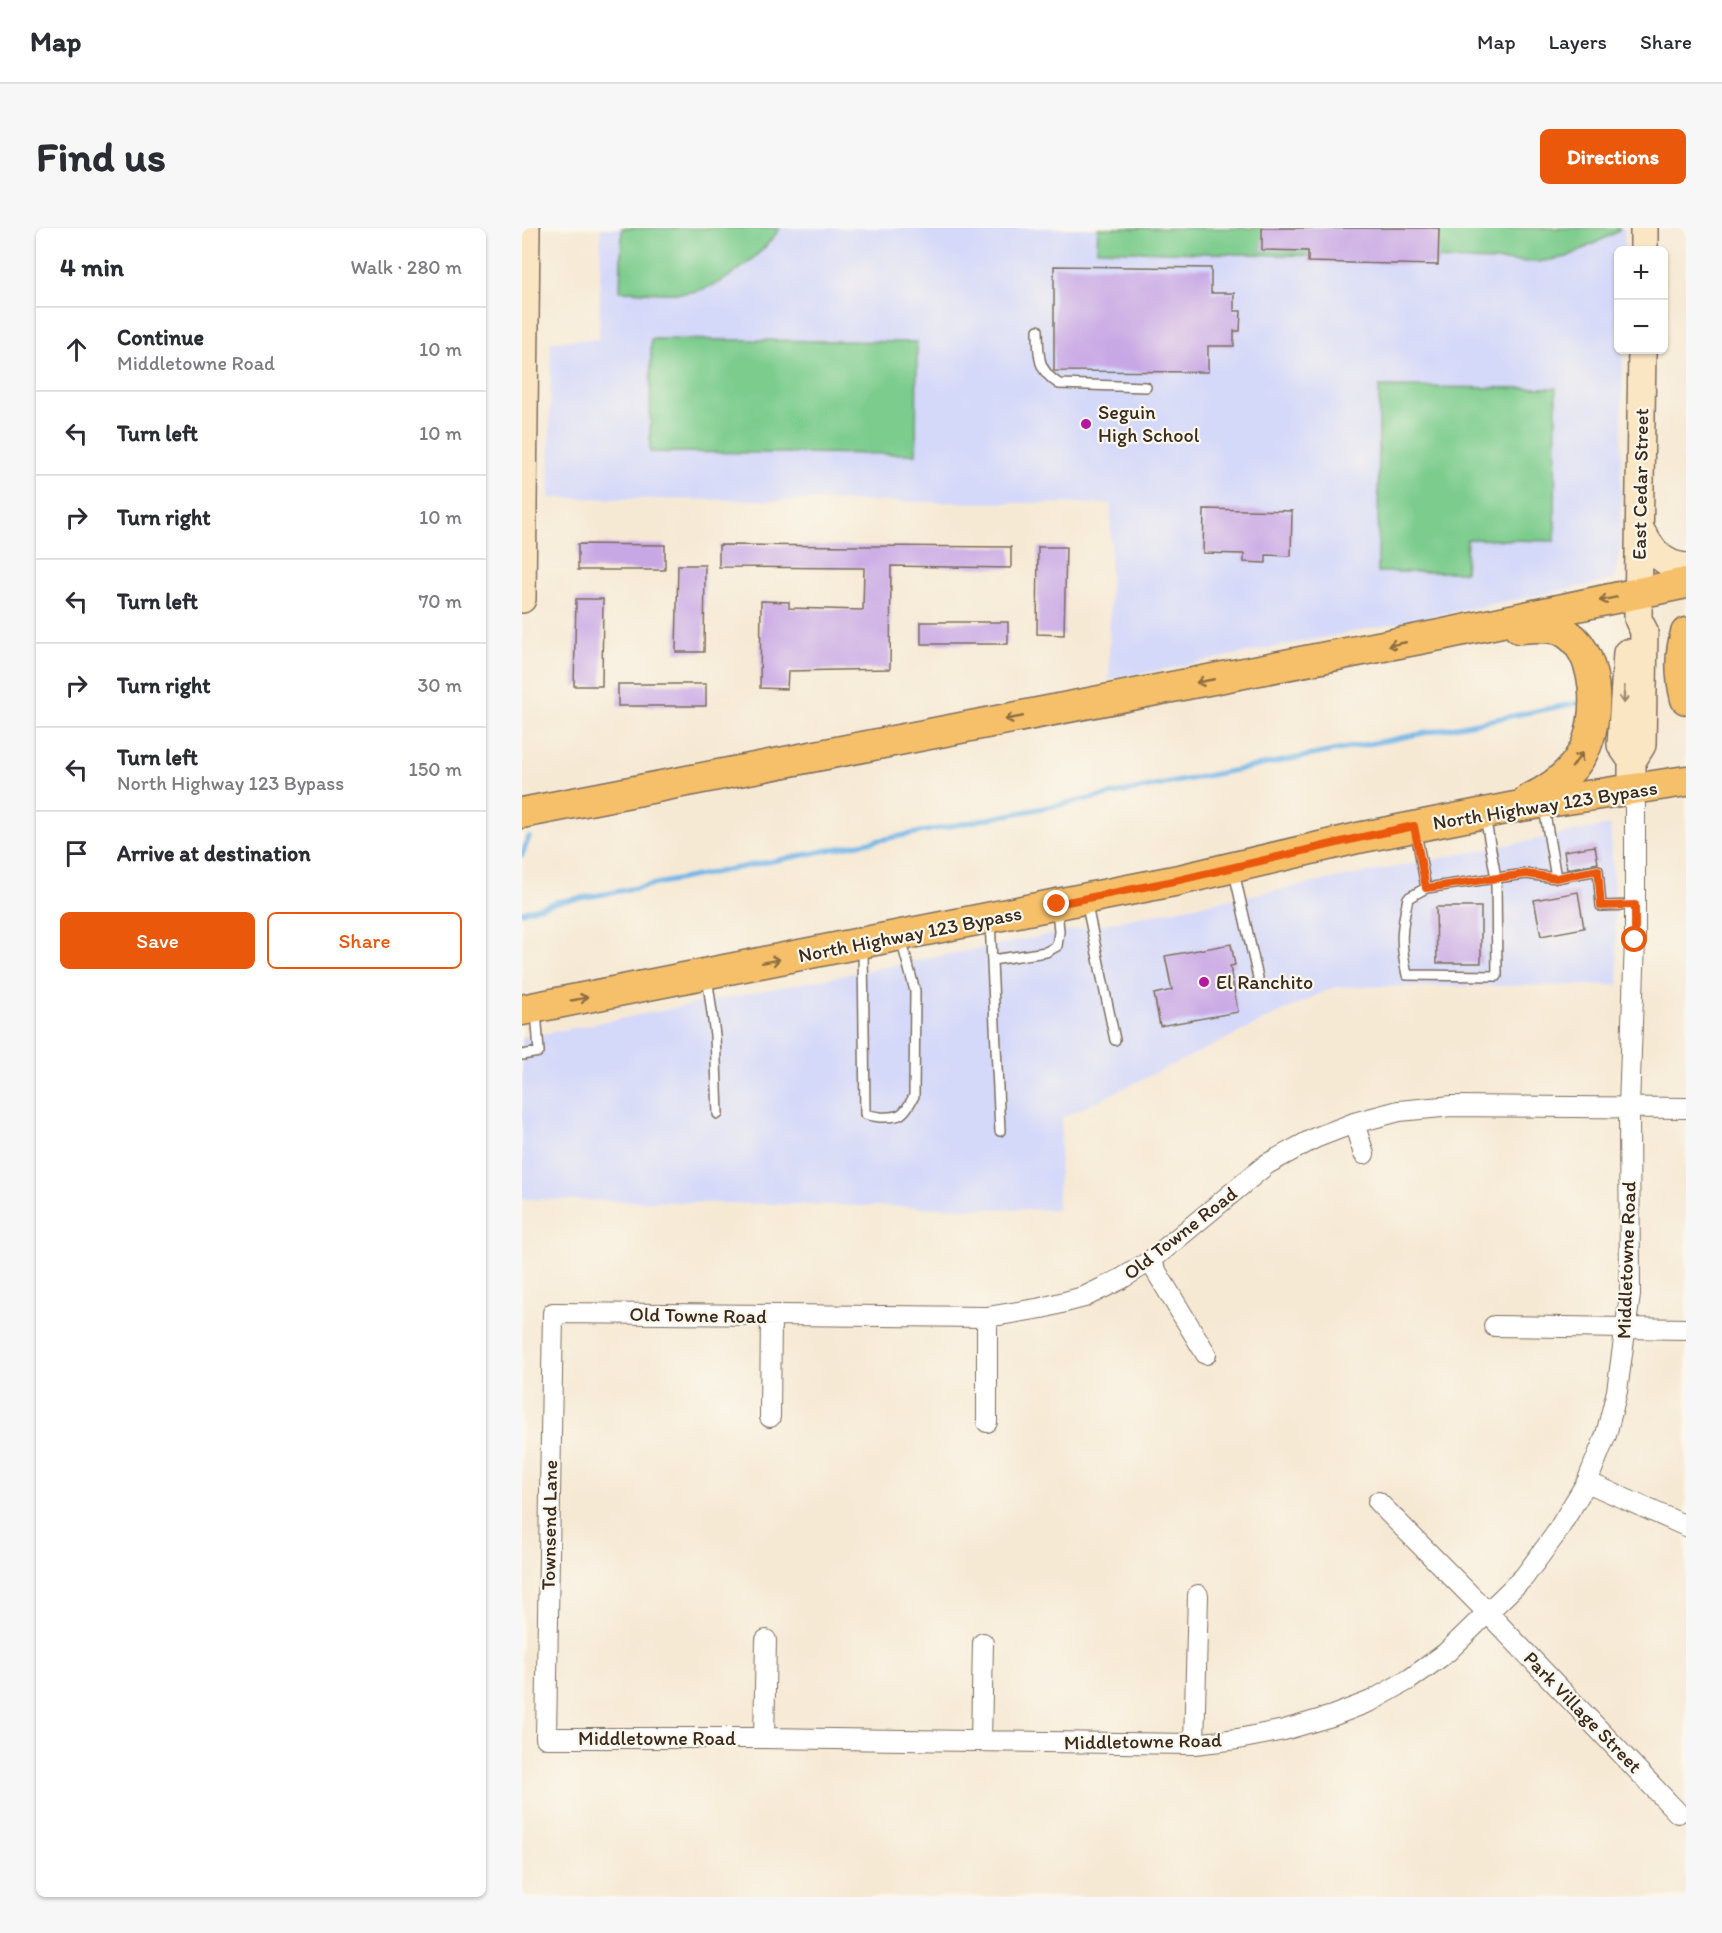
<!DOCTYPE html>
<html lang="en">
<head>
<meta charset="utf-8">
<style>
	body { margin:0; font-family:Itim,sans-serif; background:#f7f7f7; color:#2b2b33 }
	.controls { position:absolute; right:18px; top:18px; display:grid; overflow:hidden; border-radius:9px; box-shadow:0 2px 4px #0004 }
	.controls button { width:54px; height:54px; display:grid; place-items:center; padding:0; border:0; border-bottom:2px solid #e1e1e2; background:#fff; color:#2b2b33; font:30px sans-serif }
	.stop { position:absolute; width:18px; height:18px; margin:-14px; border:4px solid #ea580c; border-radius:50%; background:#fff }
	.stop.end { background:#ea580c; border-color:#fff; box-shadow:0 2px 6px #0008 }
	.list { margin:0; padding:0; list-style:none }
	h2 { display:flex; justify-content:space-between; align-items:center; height:78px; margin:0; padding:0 24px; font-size:26px }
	h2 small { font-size:20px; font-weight:400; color:#7c7c81 }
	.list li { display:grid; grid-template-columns:39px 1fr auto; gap:18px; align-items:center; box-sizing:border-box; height:84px; padding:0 24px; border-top:2px solid #e1e1e2 }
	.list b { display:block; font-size:22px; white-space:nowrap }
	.list p { margin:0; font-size:20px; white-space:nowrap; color:#7c7c81 }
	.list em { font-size:20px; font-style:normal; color:#7c7c81 }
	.actions { display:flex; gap:12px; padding:18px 24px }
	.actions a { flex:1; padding:14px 0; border:2px solid #ea580c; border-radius:9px; text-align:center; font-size:21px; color:#ea580c }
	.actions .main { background:#ea580c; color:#fff }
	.icon { flex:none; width:33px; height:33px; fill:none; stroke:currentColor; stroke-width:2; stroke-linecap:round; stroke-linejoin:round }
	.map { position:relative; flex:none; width:1164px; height:1669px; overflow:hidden; border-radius:9px }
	header { display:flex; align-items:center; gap:36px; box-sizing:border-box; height:84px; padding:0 30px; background:#fff; border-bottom:2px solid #e1e1e2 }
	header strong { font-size:28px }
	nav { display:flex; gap:33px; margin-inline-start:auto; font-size:21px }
	.intro { display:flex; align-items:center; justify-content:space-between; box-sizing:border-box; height:144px; padding:0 36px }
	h1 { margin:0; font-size:42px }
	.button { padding:15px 27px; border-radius:9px; background:#ea580c; color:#fff; font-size:21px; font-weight:700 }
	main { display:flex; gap:36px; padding:0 36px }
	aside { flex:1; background:#fff; border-radius:9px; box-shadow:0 2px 4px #0004 }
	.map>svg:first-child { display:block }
</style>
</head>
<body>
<header>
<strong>Map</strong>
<nav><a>Map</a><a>Layers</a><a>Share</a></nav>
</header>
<div class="intro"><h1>Find us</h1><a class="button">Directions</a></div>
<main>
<aside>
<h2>4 min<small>Walk · 280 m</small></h2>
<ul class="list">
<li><svg class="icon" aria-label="ahead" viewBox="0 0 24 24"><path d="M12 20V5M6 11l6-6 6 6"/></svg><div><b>Continue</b><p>Middletowne Road</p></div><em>10 m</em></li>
<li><svg class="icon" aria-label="left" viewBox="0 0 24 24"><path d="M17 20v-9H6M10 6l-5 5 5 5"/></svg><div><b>Turn left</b></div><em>10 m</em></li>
<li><svg class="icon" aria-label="right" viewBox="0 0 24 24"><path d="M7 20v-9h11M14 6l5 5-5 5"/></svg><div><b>Turn right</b></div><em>10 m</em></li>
<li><svg class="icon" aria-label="left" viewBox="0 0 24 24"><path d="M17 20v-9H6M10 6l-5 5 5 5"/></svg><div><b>Turn left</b></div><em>70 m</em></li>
<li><svg class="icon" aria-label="right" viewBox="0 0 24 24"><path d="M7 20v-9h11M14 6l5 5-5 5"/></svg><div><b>Turn right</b></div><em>30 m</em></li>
<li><svg class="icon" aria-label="left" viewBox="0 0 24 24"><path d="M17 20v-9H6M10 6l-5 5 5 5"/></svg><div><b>Turn left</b><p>North Highway 123 Bypass</p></div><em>150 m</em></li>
<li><svg class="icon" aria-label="arrive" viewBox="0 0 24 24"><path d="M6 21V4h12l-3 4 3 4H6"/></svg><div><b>Arrive at destination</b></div></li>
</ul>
<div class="actions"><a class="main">Save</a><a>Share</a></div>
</aside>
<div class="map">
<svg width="1164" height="1669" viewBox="0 0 1164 1669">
	<rect width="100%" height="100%" fill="#fbf7ec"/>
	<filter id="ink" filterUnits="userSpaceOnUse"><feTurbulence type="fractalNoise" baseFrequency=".0167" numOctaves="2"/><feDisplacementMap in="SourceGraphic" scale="12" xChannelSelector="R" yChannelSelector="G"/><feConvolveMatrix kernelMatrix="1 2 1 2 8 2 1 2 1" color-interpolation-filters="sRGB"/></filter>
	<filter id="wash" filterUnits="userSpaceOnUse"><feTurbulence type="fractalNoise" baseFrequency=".008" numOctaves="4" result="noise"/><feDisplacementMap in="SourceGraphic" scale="24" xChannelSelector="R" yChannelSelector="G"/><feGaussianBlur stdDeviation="1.35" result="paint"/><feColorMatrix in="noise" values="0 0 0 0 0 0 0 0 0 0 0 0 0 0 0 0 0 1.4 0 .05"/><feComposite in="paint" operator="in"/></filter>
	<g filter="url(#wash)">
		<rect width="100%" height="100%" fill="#f6e9d4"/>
		<path fill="#d4d8f9" d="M 79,0 L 1102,0 L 1102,22 L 1096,22 L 1096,122 L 1101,122 L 1098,320 L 1092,352 L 587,452 L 589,276 L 27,270 L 29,113 L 77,111 Z
			M 1088,597 L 1097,757 L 812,759 L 540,890 L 535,982 L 0,971 L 0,810 Z"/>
		<path fill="#7ccc8d" stroke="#5c7b56" stroke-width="1.5" d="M 100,0 L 258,0 C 241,26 201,60 168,64 C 146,67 120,63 98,63 Z
			M 576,0 L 1097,0 L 1097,3 L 1045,29 L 1016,34 L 575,22 Z
			M 129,111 L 395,114 L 394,226 L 128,224 Z
			M 857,159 L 1034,160 L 1033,313 L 945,311 L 943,344 L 856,344 Z"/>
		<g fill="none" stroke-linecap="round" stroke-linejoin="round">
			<path stroke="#72b5e7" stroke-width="5" d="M 0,627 L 7,609
				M 0,684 L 34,674 L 83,666 L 1055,475"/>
		</g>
		<g id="blocks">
			<path fill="#c8a7e5" d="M 740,0 L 917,0 L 916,37 L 786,34 L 786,23 L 740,22 Z
				M 532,38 L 689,40 L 689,65 L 712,65 L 712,83 L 719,83 L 718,103 L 712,103 L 712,118 L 686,118 L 686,144 L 532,143 Z
				M 682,281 L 770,283 L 769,328 L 744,327 L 744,335 L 722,334 L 722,326 L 681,325 Z
				M 56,316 L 143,317 L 143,342 L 56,342 Z
				M 197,317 L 489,319 L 489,340 L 369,338 L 368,441 L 266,443 L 265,461 L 238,460 L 239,373 L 267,374 L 267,380 L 341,382 L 342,340 L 197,339 Z
				M 516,319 L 544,319 L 542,407 L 515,406 Z
				M 156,337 L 183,337 L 182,424 L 154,424 Z
				M 54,371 L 81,371 L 80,458 L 52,458 Z
				M 399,394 L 486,394 L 486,416 L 399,416 Z
				M 96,456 L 184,456 L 184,478 L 96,478 Z
				M 1073,618 L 1076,635 L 1045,641 L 1042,623 Z
				M 1056,664 L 1062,700 L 1019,708 L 1012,672 Z
				M 914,679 L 959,679 L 959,735 L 915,735 Z
				M 709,716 L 713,737 L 708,738 L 716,784 L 638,798 L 632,766 L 650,762 L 643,728 Z"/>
		</g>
	</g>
	<g filter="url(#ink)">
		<use href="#blocks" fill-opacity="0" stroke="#7c6d5e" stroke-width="1.5"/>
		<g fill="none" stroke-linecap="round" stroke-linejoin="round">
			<g stroke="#7c6d5e" stroke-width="12">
				<path id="lane" d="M 516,102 C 517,127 514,141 537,156 L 624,159
					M 1022,580 L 1034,650
					M 963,588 L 974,650 L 1004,646 L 1034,650 L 1076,642 L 1079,678 L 1113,677
					M 894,604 L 904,660 L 974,650 L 975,748 L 885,747 C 878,715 879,702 886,670 L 904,660
					M 712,644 L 736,750
					M 564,673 L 593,812
					M 468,692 L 478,903
					M 341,720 L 343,886 C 348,888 352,888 358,889 C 379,890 382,887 392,868 L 393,763 L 379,711
					M 470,732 L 524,724 L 535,718 L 537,704 L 535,679
					M 185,748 L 193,807 L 196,886
					M 0,827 L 17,824 L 14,782"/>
			</g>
			<g stroke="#7c6d5e" stroke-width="22">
				<path id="street" d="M 1111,562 L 1113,579 L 1113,713 L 1107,878 L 1108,1067 L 1095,1163 L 1084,1207 L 1065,1254 L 1033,1307 L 1002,1349 L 924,1425 L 888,1451 L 849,1473 L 810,1488 L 762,1502 L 716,1511 L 672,1516 L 242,1510 L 24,1510 L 31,1085 L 465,1089 L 520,1080 L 562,1069 L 599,1051 L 628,1033 L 745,936 L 793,910 L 832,895 L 877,883 L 930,878 L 1164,880
					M 832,895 L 842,926
					M 628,1033 L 684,1126
					M 465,1089 L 465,1194
					M 972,1098 L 1164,1101
					M 248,1189 L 249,1088
					M 1065,1254 L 1164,1298
					M 856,1274 L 965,1384 L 1156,1585
					M 242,1510 L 244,1412
					M 459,1513 L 461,1415
					M 672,1516 L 676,1367"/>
			</g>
			<g stroke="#7c6d5e" stroke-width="30">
				<path id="secondary" d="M 1122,22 L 1122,0
					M 1118,301 C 1129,321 1139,337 1164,339
					M 0,371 L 4,0
					M 1105,425 L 1099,517 L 1110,533 L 1110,548
					M 1110,533 L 1120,517 L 1122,403 L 1116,391 L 1120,122"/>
			</g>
			<g stroke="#7c6d5e" stroke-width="33">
				<path id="primary" d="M 997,400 C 1010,399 1027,397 1039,402 C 1078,420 1079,491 1061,524 C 1049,547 1029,561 1006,572
					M 1164,405 C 1157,428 1158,448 1164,471
					M 0,585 L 918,407 L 1164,355
					M 0,782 L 657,652 L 836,610 L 993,579 L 1164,553"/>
			</g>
			<use href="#lane" stroke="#fff" stroke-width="9"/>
			<use href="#street" stroke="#fff" stroke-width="20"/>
			<use href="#secondary" stroke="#fbe6c4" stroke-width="27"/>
			<use href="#primary" stroke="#f6c06b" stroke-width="30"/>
		</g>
		<defs><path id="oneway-shaft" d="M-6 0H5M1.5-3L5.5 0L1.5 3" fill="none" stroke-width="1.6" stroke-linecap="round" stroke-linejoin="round" transform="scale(1.5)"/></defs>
		<g stroke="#8f6e41">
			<use href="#oneway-shaft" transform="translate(1086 371) rotate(168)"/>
			<use href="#oneway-shaft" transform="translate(875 416) rotate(169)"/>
			<use href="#oneway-shaft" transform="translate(683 453) rotate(169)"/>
			<use href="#oneway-shaft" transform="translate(492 490) rotate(169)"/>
			<use href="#oneway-shaft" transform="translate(1055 532) rotate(-55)"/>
			<use href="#oneway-shaft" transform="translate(249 733) rotate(-11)"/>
			<use href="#oneway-shaft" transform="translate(57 771) rotate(-11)"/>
		</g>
		<use stroke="#9b8871" href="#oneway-shaft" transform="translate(1102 467) rotate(93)"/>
	</g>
	<g fill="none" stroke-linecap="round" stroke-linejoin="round" filter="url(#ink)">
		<path stroke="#ea580c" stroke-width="8" d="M 535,676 L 657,652 L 836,610 L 892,598 L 904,660 L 1004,646 L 1034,650 L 1076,642 L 1079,678 L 1113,677 L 1113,712"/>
	</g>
	<g fill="#b5179e" stroke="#fbf7ec" stroke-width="2">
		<circle cx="564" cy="196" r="6"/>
		<circle cx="682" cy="754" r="6"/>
	</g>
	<g text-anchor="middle" stroke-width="4.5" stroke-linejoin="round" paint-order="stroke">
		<g font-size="20" fill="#3b2a1e" stroke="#fbf7ec" text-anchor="start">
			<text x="576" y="191">Seguin<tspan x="576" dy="23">High School</tspan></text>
			<text x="694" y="761">El Ranchito</text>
		</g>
		<g font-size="20" fill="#3b2a1e" stroke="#fbf7ec">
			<text transform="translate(1118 256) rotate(-89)" y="7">East Cedar Street</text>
			<text transform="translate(1023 577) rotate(-9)" y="7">North Highway 123 Bypass</text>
			<text transform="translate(388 706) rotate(-11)" y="7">North Highway 123 Bypass</text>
			<text transform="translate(658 1005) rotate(-38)" y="7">Old Towne Road</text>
			<text transform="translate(1104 1032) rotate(-88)" y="7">Middletowne Road</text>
			<text transform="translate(176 1087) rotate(1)" y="7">Old Towne Road</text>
			<text transform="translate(27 1297) rotate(-89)" y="7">Townsend Lane</text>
			<text transform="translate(1061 1484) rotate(46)" y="7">Park Village Street</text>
			<text x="135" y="1517">Middletowne Road</text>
			<text transform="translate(621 1513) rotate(-1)" y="7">Middletowne Road</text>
		</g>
	</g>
</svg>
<div class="controls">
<button>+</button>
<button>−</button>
</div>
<div class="stop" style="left:1113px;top:712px"></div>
<div class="stop end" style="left:535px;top:676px"></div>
</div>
</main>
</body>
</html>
